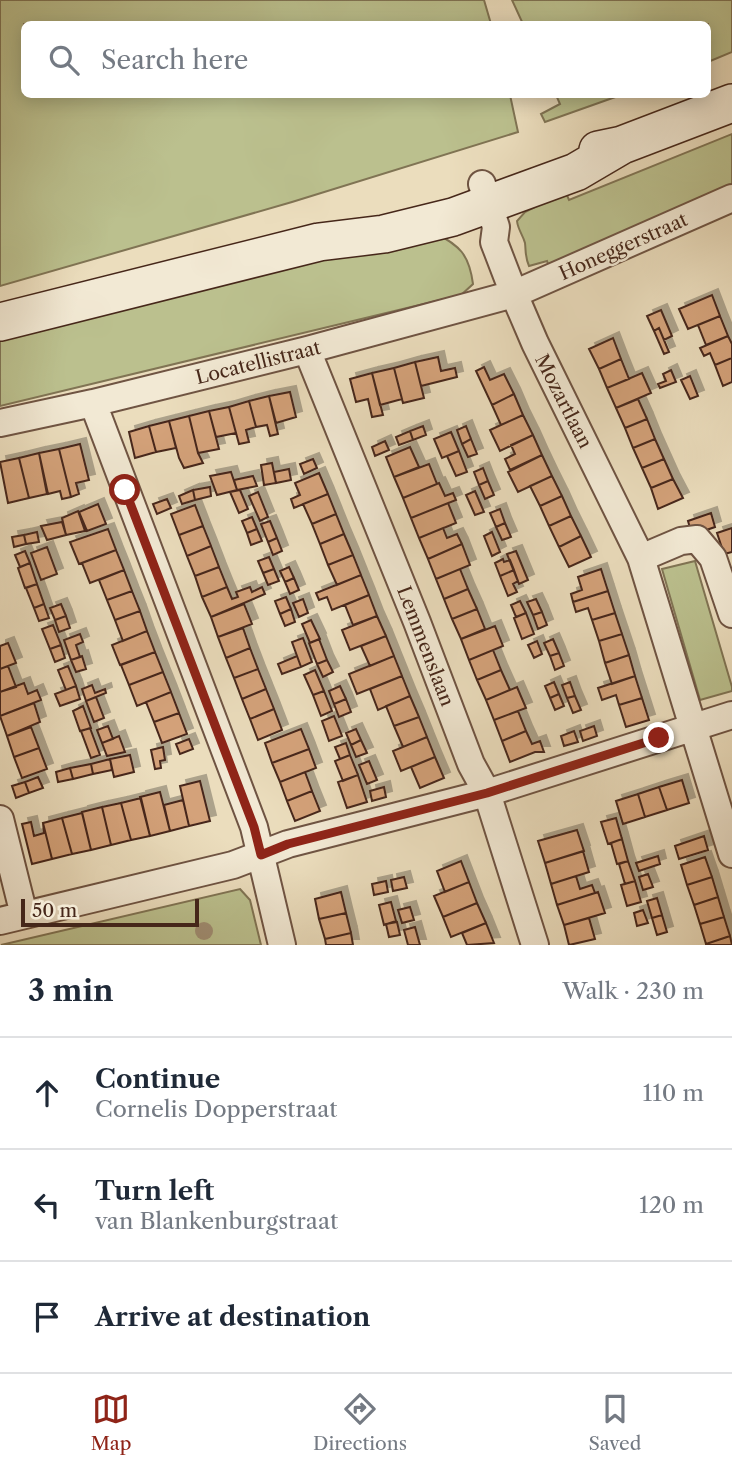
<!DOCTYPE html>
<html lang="en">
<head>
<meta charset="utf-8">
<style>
	body { margin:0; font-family:"Libre Caslon Text",serif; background:#f2f2f3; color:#1f2937 }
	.scale { position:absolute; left:21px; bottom:18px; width:178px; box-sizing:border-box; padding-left:7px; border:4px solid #46271a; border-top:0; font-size:19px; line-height:24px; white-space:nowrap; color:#46271a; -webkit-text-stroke:5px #f2e9d4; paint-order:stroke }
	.stop { position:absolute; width:21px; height:21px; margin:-16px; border:5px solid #8f2418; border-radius:50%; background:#fff }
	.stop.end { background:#8f2418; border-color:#fff; box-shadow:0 2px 7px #0008 }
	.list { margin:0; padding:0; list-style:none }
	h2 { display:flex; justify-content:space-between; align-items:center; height:91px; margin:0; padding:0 28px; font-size:30px }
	h2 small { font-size:23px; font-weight:400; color:#747a83 }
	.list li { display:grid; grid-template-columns:46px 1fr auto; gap:21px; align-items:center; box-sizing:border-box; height:112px; padding:0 28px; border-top:2px solid #e0e1e3 }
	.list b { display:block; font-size:26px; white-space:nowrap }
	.list p { margin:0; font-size:23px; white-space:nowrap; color:#747a83 }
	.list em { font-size:23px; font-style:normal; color:#747a83 }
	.icon { flex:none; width:38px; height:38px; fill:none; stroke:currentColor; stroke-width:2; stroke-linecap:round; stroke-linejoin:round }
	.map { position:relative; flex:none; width:732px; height:945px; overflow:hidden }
	.search { position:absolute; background:#fff; box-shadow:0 4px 18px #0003; left:21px; right:21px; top:21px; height:77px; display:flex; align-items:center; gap:18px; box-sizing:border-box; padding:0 24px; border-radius:10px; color:#747a83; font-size:26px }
	.sheet { height:427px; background:#fff }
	nav { display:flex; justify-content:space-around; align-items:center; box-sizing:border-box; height:98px; border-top:2px solid #e0e1e3; background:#fff; font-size:19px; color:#747a83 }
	nav a { display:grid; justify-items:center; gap:4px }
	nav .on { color:#8f2418 }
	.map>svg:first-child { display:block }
</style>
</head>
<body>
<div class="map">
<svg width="732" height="945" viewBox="0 0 732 945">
	<defs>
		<filter id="shadow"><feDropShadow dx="6" dy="-6" stdDeviation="0" flood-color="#0004"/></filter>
	</defs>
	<rect width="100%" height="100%" fill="#ebddbd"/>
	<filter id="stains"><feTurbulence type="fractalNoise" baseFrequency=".00286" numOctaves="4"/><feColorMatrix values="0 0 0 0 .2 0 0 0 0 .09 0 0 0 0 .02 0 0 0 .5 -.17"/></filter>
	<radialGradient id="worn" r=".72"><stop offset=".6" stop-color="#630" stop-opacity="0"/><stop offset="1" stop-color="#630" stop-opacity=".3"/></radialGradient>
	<path fill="#bbc08e" stroke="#807454" stroke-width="2" d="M 0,0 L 484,0 L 491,24 L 24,24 L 24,94 L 510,95 L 518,132 L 292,202 L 0,286 Z
		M 512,0 L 732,0 L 732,52 L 708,62 L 708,24 L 523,24 Z
		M 556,95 L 621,95 L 545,122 L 541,114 L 560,104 Z
		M 732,134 L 732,188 L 549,267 L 547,261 L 529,266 C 525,257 526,252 525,243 C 523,235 518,230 517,221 L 525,212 L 535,207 L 533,201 L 564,188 L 569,200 Z
		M 434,232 C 460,246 469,254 473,284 L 461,295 L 0,406 L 0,339 Z
		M 695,561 L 732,687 L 732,691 L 700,700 L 662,569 Z
		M 240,889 L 250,900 L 261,945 L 1,945 Z"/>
	<path fill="#d4a27a" stroke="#46271a" stroke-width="2" filter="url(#shadow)" d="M 712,295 L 720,316 L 688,329 L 679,309 Z
		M 661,310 L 672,336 L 664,340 L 659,328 L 654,331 L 647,316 Z
		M 720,316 L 728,336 L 706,345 L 698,325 Z
		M 659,328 L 669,352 L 664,354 L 654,331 Z
		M 728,336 L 732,344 L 732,358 L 715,365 L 710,353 L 704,356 L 700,348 Z
		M 613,338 L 621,359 L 599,369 L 589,349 Z
		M 438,357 L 441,371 L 455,368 L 457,377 L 421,386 L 415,362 Z
		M 732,358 L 732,382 L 723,386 L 715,365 Z
		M 621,359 L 629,379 L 607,388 L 599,369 Z
		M 415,362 L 424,398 L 403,403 L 394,368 Z
		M 484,367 L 490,380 L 504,374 L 514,394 L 492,405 L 476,371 Z
		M 394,368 L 402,399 L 380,405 L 372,373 Z
		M 671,370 L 676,382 L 660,388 L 658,384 L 666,381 L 663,374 Z
		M 372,373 L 383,415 L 372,417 L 368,399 L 356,402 L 350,379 Z
		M 642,373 L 651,393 L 616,408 L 607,388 Z
		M 690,376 L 698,396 L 690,399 L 681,380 Z
		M 290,392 L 296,417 L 276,423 L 269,396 Z
		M 514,394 L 523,415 L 501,425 L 492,405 Z
		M 269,396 L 278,434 L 270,436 L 267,425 L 256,427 L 249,401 Z
		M 638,399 L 647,419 L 625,428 L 616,408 Z
		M 249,401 L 256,427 L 246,430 L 249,442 L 239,444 L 229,407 Z
		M 229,407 L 236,433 L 216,437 L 209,411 Z
		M 209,411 L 219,449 L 198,453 L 189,416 Z
		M 523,415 L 533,435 L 500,451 L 490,430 Z
		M 189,416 L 198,453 L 203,463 L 184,468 L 179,458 L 169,421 Z
		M 647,419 L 655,439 L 633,448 L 625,428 Z
		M 169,421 L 176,448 L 156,452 L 149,426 Z
		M 149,426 L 156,452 L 135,458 L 129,432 Z
		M 423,426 L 426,435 L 413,440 L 410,431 Z
		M 466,426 L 471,439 L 462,444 L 457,430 Z
		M 410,431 L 413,440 L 399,445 L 396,437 Z
		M 451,432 L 459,451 L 442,458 L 434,439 Z
		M 533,435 L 542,455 L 510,470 L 505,459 L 515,454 L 511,445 Z
		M 471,439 L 477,454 L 468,457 L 462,444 Z
		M 655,439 L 664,459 L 642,468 L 633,448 Z
		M 385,441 L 389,450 L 375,456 L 372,447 Z
		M 80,444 L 89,480 L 76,483 L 79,494 L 71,497 L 59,449 Z
		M 410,447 L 419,467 L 394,477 L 386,457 Z
		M 59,449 L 71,497 L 62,499 L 60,491 L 48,494 L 39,453 Z
		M 459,451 L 467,472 L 456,476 L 447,456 Z
		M 39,453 L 47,494 L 29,498 L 19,458 Z
		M 542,455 L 552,476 L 518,492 L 508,472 Z
		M 19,458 L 29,498 L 8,503 L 0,462 Z
		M 313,459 L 317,468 L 304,474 L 300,464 Z
		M 664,459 L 673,479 L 651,488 L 642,468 Z
		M 272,463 L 276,483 L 264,485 L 261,465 Z
		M 429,464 L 437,484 L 403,498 L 394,477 Z
		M 483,468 L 488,481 L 479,485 L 474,472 Z
		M 289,469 L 291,480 L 276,483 L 274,472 Z
		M 231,472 L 237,490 L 217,495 L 210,476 Z
		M 319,473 L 328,494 L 294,508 L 291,499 L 300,495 L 295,483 Z
		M 253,476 L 257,486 L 237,490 L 234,480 Z
		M 552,476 L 562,496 L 540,506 L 530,486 Z
		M 673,479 L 683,498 L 658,509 L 651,488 Z
		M 488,481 L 494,495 L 485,499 L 479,485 Z
		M 439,483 L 445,496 L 453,493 L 456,500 L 411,518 L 403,498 Z
		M 210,487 L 211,496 L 195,500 L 193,490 Z
		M 193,490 L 195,500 L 182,504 L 179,496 Z
		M 240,490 L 248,509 L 239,513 L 230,492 Z
		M 475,491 L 484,512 L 475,515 L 466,495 Z
		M 258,492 L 268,517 L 260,521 L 249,496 Z
		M 328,494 L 336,514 L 312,524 L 303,504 Z
		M 562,496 L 571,516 L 549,526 L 540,506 Z
		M 167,499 L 171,508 L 157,514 L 153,504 Z
		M 448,503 L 456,523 L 419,538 L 411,518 Z
		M 98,504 L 106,524 L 87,531 L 79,512 Z
		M 195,505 L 203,526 L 179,535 L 171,514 Z
		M 500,509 L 505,523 L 496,527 L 490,513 Z
		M 78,511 L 85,531 L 66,535 L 62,518 Z
		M 711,513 L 715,527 L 692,535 L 688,521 Z
		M 336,514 L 344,534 L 320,544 L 312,524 Z
		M 571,516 L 581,536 L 559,547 L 549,526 Z
		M 252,517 L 257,529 L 247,533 L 242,521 Z
		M 270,521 L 277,538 L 268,542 L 261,524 Z
		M 62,522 L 66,535 L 47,540 L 41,526 Z
		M 505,523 L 511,537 L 502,540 L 496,527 Z
		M 203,526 L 211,546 L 187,556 L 179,535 Z
		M 443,528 L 447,538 L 457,534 L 462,544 L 428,559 L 419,538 Z
		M 732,528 L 732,552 L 724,554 L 717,533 Z
		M 108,529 L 116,550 L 79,564 L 70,542 Z
		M 257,529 L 262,541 L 251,545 L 247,533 Z
		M 37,532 L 39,542 L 26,544 L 24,535 Z
		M 492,532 L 500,552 L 492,556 L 484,536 Z
		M 344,534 L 353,555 L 328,565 L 320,544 Z
		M 24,535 L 26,544 L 14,547 L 12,537 Z
		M 581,536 L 591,557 L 569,567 L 559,547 Z
		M 277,538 L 282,551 L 273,555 L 268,542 Z
		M 462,544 L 470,565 L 436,579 L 428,559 Z
		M 211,546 L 219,567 L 195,576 L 187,556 Z
		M 47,547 L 57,574 L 41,580 L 31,553 Z
		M 116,550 L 124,570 L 90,583 L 82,563 Z
		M 25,551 L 30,563 L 20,567 L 15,555 Z
		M 516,551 L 528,580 L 519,584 L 507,554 Z
		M 353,555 L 361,575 L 337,585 L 328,565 Z
		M 269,557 L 274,569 L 263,573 L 258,561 Z
		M 503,559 L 504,562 L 510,560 L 514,570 L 500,576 L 495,563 Z
		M 30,563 L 37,584 L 25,588 L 18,568 Z
		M 219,567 L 227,587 L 202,597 L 195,576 Z
		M 289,567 L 294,578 L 285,582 L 280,571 Z
		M 274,569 L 279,581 L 268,585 L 263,573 Z
		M 460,569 L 468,589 L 444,599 L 436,579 Z
		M 601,569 L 608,591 L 573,602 L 571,594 L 582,590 L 578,577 Z
		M 124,570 L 132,591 L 107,600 L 99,580 Z
		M 514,570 L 518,581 L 513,584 L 517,592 L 508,596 L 500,576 Z
		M 361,575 L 369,595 L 332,610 L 327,597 L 319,600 L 316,593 Z
		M 294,578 L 299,590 L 290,594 L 285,582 Z
		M 37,584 L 44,604 L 34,608 L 26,588 Z
		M 227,587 L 232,599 L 238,597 L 236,592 L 250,587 L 252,592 L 262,587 L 265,594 L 211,617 L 202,597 Z
		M 468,589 L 477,609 L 452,619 L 444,599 Z
		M 132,591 L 140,611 L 115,620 L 107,600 Z
		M 608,591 L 615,613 L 592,620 L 588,608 L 576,612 L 573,602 Z
		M 369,595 L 377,616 L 353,625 L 345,605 Z
		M 286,597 L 291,609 L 280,614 L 275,601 Z
		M 303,599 L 308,613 L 299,617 L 293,603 Z
		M 536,599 L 542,612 L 533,615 L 527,602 Z
		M 520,601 L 526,613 L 516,617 L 511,605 Z
		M 44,604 L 49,618 L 39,621 L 34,608 Z
		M 61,604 L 66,616 L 55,620 L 50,608 Z
		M 244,604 L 252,624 L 218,637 L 211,617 Z
		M 291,609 L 295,622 L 285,626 L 280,614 Z
		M 477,609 L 485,629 L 461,639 L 452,619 Z
		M 140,611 L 147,631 L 123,641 L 115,620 Z
		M 542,612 L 547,625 L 538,629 L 533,615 Z
		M 526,613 L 534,634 L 522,639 L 514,618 Z
		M 615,613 L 622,634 L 599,641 L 592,620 Z
		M 66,616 L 70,628 L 59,632 L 55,620 Z
		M 377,616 L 386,636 L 350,650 L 342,630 Z
		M 311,620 L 320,639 L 310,643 L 302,624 Z
		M 53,625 L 61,645 L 50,649 L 42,629 Z
		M 495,626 L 503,646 L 469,660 L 461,639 Z
		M 243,628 L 250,648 L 226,658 L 218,637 Z
		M 147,631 L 155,652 L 120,665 L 112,645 Z
		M 80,634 L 83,642 L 76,645 L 80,657 L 71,660 L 64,640 Z
		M 622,634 L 629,655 L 605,663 L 599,641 Z
		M 386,636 L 394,656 L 370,666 L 361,646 Z
		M 303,638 L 312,662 L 301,667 L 292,642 Z
		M 319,639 L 327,660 L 317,664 L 309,643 Z
		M 553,639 L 559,653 L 550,656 L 544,643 Z
		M 537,641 L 542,654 L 534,658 L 528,645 Z
		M 8,643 L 16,663 L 0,669 L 0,646 Z
		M 61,645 L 65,658 L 55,662 L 50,649 Z
		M 250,648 L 258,669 L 234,678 L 226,658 Z
		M 493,650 L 501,670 L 477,680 L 469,660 Z
		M 155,652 L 163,672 L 129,685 L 121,665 Z
		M 559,653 L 564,666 L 555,670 L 550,656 Z
		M 629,655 L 635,676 L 612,684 L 605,663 Z
		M 82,656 L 86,669 L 76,672 L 71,660 Z
		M 297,656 L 301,667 L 282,674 L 278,664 Z
		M 394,656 L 402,676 L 357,694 L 349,674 Z
		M 327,660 L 333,672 L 323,677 L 317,664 Z
		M 8,666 L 16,687 L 0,692 L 0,669 Z
		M 68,666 L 76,686 L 66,690 L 58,670 Z
		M 258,669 L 266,689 L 242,699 L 234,678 Z
		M 315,670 L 324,691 L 313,695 L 304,675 Z
		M 501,670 L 510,690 L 486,700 L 477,680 Z
		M 163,672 L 171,692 L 137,706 L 129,685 Z
		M 402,676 L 410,696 L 378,710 L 370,689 Z
		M 635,676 L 642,698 L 619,705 L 616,695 L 602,700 L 598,688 Z
		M 554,682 L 559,694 L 550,698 L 545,686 Z
		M 570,682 L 575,696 L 567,698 L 562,685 Z
		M 24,683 L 28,694 L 37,690 L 41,700 L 0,716 L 0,692 Z
		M 92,685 L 95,693 L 105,689 L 106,693 L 86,701 L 82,689 Z
		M 76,686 L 80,699 L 60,706 L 55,694 Z
		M 340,686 L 346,699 L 334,704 L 329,691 Z
		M 517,687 L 526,708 L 494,720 L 486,700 Z
		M 266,689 L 274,709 L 250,719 L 242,699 Z
		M 324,691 L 332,711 L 321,716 L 313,695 Z
		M 171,692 L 179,713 L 154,722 L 146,702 Z
		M 559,694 L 564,706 L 555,710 L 550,698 Z
		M 410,696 L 419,717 L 394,726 L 386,706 Z
		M 575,696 L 581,710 L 573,713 L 567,698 Z
		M 96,697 L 104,718 L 94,722 L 86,701 Z
		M 642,698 L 649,720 L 626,727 L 619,705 Z
		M 346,699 L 351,712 L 339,717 L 334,704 Z
		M 34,703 L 40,722 L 7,736 L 0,716 Z
		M 83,706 L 91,728 L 80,731 L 73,711 Z
		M 274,709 L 282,730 L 258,740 L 250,719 Z
		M 518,711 L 526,731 L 502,741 L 494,720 Z
		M 179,713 L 187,734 L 162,743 L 154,722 Z
		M 334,716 L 342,736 L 329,741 L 322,721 Z
		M 419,717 L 427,737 L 403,747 L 394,726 Z
		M 108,726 L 113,739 L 102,743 L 97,730 Z
		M 594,726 L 597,736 L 583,741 L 580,731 Z
		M 31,727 L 39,748 L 14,757 L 7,736 Z
		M 90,728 L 100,755 L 91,758 L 81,731 Z
		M 301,729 L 309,749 L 272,763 L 265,743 Z
		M 356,729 L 361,740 L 351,745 L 346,733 Z
		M 526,731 L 532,744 L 540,741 L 544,752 L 535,752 L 510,762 L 502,741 Z
		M 574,731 L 578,742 L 564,746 L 561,736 Z
		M 119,736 L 125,752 L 107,756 L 102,743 Z
		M 427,737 L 435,757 L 401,771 L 393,751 Z
		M 189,739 L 193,749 L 180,754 L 176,744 Z
		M 361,740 L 367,753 L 356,757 L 351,745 Z
		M 346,743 L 350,755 L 340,759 L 335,747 Z
		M 163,747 L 165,760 L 160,761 L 161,768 L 155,769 L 151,750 Z
		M 39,748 L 47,769 L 22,778 L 14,757 Z
		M 309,749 L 316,768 L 280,782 L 272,763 Z
		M 130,755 L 134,772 L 114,777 L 110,759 Z
		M 350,755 L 358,775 L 343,781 L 335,761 Z
		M 435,757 L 444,778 L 420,788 L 411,767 Z
		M 110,759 L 112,770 L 93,774 L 91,764 Z
		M 369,761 L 377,780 L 367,784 L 359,765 Z
		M 91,764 L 93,774 L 73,779 L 70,768 Z
		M 70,768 L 73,779 L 58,782 L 56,772 Z
		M 305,772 L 312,791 L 287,801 L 280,782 Z
		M 358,775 L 367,802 L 347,808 L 338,782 Z
		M 38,777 L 43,788 L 29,793 L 25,782 Z
		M 682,780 L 689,803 L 667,810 L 659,787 Z
		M 200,781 L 210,821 L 189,826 L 180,786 Z
		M 25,782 L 29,793 L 16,798 L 12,786 Z
		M 384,787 L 386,797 L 372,801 L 370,791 Z
		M 659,787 L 667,810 L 645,817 L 638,794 Z
		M 312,791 L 320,811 L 295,821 L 287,801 Z
		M 160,792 L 170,831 L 150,836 L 140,797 Z
		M 638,794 L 645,817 L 623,824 L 616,801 Z
		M 141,798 L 150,836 L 131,840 L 121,803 Z
		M 183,800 L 189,826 L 170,831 L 164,805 Z
		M 121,803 L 131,840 L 111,845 L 102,807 Z
		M 102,807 L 111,845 L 91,850 L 82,812 Z
		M 82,813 L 91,850 L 72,854 L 62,818 Z
		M 62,818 L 72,854 L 52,859 L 43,823 Z
		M 616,818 L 622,839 L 608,844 L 601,822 Z
		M 31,822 L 34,836 L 44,833 L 43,823 L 52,859 L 32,864 L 22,824 Z
		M 577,830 L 584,851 L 545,863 L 538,841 Z
		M 704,836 L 708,850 L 679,859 L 675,846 Z
		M 622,839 L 628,861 L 617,864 L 611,843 Z
		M 583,851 L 589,872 L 551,884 L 545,863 Z
		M 658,856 L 660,864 L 639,871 L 636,863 Z
		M 705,857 L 712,877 L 687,885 L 681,865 Z
		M 461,861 L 469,882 L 445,892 L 437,871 Z
		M 628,861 L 635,881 L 625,884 L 619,864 Z
		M 648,874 L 653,887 L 643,890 L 639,877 Z
		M 576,876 L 580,889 L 592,885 L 595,893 L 557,905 L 551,884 Z
		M 404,877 L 407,888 L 393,891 L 391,880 Z
		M 712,877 L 718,897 L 694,905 L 687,885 Z
		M 386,881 L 388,892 L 374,895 L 372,884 Z
		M 635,881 L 641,902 L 627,906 L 621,885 Z
		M 469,882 L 477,903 L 443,917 L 434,896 Z
		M 341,892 L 346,913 L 319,919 L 315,899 Z
		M 598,892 L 605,913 L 564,925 L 557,905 Z
		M 718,897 L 724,917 L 700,924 L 694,905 Z
		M 657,898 L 662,915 L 652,918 L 647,901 Z
		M 391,902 L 396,921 L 384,925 L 379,905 Z
		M 477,903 L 486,923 L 451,937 L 443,917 Z
		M 410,907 L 414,920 L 402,923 L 398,910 Z
		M 643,910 L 648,923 L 637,926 L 634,913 Z
		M 346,913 L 351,933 L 325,939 L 319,919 Z
		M 662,915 L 667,932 L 657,935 L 652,918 Z
		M 724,917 L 730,936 L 706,944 L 700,924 Z
		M 589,918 L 595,939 L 569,945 L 564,925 Z
		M 397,922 L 400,935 L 389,937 L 386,924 Z
		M 486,923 L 494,943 L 467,945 L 462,933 Z
		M 415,927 L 420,945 L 408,945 L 404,930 Z
		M 351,933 L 353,945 L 326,945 L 325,939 Z
		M 730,936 L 732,945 L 706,945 L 706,944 Z"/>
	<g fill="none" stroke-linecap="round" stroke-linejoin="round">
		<g stroke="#6f5443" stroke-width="30">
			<path id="minor" d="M 482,184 L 496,227 L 494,242 L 514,294 L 535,343 L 641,558 L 732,854
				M 307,350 L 417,622 L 471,764 L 487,793 L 535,945
				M 93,403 L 254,827 L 282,945
				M 0,423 L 93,403 L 307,350 L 514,294 L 732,198
				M 641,558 L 681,541 L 697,539 L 713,558 L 732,614
				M 0,819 L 24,915
				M 0,921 L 233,865 L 288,844 L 487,793 L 732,715"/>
		</g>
		<g stroke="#46271a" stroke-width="40">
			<path id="secondary" d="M 598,150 L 622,145 L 732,103
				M 0,322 L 319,242 L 384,234 L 453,217 L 576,172 L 622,145"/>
		</g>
		<use href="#minor" stroke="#f2e9d4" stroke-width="26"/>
		<use href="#secondary" stroke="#f2e9d4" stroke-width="37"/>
	</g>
	<circle fill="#a08e73" cx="204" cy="931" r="9"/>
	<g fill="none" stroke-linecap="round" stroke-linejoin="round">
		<path stroke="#8f2418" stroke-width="9" d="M 125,490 L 254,827 L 261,855 L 288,844 L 487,793 L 659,738"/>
	</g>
	<g text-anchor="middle" stroke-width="5" stroke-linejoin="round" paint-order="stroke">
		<g font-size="19" fill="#46271a" stroke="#f2e9d4">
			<text transform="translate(623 246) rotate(-24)" y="7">Honeggerstraat</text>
			<text transform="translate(258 362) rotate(-14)" y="7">Locatellistraat</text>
			<text transform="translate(564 401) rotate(63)" y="7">Mozartlaan</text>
			<text transform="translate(426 646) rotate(69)" y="7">Lemmenslaan</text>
		</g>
	</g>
	<rect width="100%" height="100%" filter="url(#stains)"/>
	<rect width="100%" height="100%" fill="url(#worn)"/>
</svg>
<div class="scale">50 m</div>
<div class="stop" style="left:125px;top:490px"></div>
<div class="stop end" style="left:659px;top:738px"></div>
<div class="search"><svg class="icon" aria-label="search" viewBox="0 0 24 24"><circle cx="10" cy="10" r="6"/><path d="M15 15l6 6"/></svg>Search here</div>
</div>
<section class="sheet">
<h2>3 min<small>Walk · 230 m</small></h2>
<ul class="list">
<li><svg class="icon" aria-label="ahead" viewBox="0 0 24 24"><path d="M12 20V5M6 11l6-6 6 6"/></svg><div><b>Continue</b><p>Cornelis Dopperstraat</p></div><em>110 m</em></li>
<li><svg class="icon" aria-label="left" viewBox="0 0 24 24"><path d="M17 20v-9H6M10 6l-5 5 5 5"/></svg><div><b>Turn left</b><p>van Blankenburgstraat</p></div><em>120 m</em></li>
<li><svg class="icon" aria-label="arrive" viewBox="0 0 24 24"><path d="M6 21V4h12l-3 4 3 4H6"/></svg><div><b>Arrive at destination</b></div></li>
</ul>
</section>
<nav>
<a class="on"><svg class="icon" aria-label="map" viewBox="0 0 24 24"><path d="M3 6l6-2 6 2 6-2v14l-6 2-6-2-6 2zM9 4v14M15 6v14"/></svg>Map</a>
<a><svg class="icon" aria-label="directions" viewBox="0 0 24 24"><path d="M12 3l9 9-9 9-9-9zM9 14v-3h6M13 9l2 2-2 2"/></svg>Directions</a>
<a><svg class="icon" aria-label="saved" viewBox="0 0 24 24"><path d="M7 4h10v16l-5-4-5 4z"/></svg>Saved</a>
</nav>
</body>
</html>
